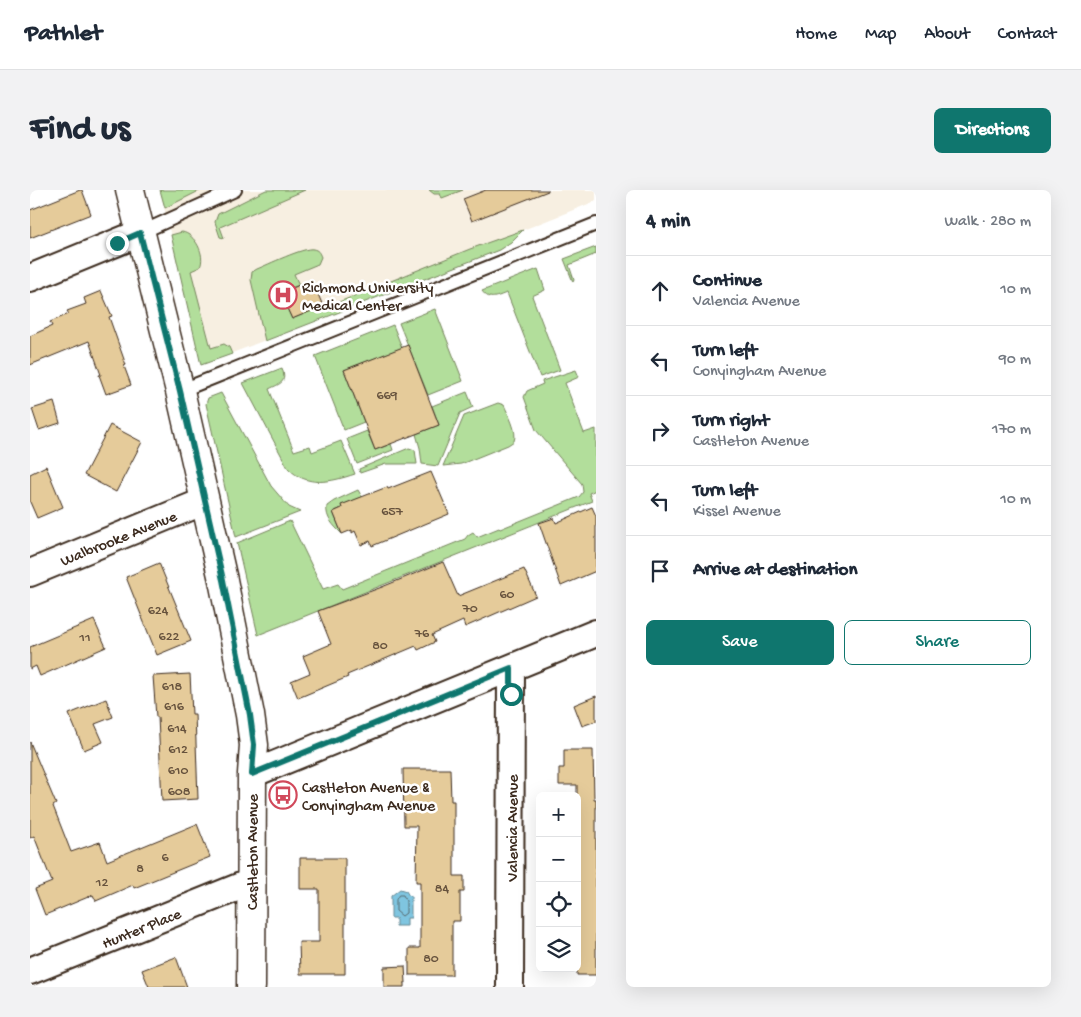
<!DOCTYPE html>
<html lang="en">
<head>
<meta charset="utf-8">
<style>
	body { margin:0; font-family:"Gochi Hand",sans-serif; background:#f2f2f3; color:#1f2937 }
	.controls { position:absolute; right:15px; bottom:15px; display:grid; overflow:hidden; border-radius:8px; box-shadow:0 5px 20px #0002 }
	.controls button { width:45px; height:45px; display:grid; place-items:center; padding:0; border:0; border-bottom:1px solid #e0e1e3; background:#fff; color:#1f2937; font:25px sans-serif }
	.stop { position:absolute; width:15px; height:15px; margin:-11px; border:4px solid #0f766e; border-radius:50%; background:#fff }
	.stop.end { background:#0f766e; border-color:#fff; box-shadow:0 1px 5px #0008 }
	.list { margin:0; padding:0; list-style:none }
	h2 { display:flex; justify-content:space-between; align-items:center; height:65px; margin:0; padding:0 20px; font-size:21px }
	h2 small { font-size:16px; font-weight:400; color:#747a83 }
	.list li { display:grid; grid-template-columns:32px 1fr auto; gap:15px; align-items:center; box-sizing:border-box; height:70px; padding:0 20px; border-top:1px solid #e0e1e3 }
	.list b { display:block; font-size:19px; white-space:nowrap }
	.list p { margin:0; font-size:16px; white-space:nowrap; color:#747a83 }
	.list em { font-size:16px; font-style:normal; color:#747a83 }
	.actions { display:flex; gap:10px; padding:15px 20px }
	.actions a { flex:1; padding:11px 0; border:1px solid #0f766e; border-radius:8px; text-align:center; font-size:18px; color:#0f766e }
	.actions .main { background:#0f766e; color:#fff }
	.icon { flex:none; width:28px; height:28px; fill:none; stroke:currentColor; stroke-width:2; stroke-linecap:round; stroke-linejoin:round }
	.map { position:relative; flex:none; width:566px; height:797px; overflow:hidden; border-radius:8px }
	header { display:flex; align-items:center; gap:30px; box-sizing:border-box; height:70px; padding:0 25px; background:#fff; border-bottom:1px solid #e0e1e3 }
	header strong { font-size:24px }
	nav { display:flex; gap:28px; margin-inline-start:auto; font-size:18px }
	.intro { display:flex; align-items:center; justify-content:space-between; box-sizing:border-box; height:120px; padding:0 30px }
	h1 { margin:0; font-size:35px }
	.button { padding:12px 22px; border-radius:8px; background:#0f766e; color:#fff; font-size:18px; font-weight:700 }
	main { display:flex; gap:30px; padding:0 30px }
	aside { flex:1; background:#fff; border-radius:8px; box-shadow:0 5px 20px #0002 }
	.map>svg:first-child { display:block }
</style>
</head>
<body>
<header>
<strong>Pathlet</strong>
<nav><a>Home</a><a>Map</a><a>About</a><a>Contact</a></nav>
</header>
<div class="intro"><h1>Find us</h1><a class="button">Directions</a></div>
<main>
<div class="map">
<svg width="566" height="797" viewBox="0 0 566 797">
	<rect width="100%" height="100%" fill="#fff"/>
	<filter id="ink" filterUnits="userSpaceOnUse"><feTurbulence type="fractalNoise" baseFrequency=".02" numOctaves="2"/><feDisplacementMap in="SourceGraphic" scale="10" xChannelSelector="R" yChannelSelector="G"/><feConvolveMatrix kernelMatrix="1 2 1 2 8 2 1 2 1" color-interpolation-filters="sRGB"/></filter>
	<g filter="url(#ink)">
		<path fill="#f7efe1" d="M 130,0 L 566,0 L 566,11 L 493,40 L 481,52 L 469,60 L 171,175 Z"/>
		<path fill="#b2de9b" stroke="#76845c" d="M 130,0 L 171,0 L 135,18 Z
			M 236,0 L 275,0 L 190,37 L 194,48 L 190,47 L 185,32 L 188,24 Z
			M 399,0 L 433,0 L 412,8 L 410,4 L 404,4 Z
			M 493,40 L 481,52 L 469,60 L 235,151 L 221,90 L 222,82 L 227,79 C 237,75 274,57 283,59 C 288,60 289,62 291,67 L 288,74 L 264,84 L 269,95 L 256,100 L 254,97 L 242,103 L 248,117 L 255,114 L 262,129 L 293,116 L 309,112 L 440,59 Z
			M 152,42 C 165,44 176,65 170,77 L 161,81 L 181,158 L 194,154 L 199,157 L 202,164 L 171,175 L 141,45 Z
			M 566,57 L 566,64 L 539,75 L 544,90 L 543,92 L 534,69 Z
			M 508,79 L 515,100 L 502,106 L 530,180 L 510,187 L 477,103 C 467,106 460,112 452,101 Z
			M 405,119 L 433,191 L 398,205 L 369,133 Z
			M 363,135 L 372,158 L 314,180 L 334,232 L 314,240 L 285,166 Z
			M 252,178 C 257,193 251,193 239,199 L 264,261 L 280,256 L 282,262 L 311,251 L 325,284 C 301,292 277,298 258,278 L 213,193 Z
			M 546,180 L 549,187 L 535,193 L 554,243 L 566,239 L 566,300 L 559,303 L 562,311 L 228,445 L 207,353 L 260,331 L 293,399 L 308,394 L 312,399 L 435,349 L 438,345 L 443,342 L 447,347 L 469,338 L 470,339 L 549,307 L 553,302 L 552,294 L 506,240 L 494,207 L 497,201 L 513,194 L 512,191 Z
			M 437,202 L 443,217 L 430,223 L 408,276 L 392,274 L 390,258 L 386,244 L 409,235 L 402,216 Z
			M 191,203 L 241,296 L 259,317 L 270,322 L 206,347 L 176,214 L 178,208 Z
			M 468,213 L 474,215 C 478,224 488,242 484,251 L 478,255 L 431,274 L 413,276 L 434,226 Z
			M 337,241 L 345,260 L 361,254 L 363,260 L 327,274 L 317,249 Z
			M 379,258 L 385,260 L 387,274 L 356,274 L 330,283 L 329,279 Z
			M 328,300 L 332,307 L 303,322 L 312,344 C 304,336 295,328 297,316 L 304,311 Z"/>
		<path fill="#7fc5e0" stroke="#648792" d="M 370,699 L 376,701 L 379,706 L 381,706 L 381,728 L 377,728 L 377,736 L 366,736 L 366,728 L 361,728 L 361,706 Z"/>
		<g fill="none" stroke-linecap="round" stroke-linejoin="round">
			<path stroke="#56686c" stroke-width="1" d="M 369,705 L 373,705 L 376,711 L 376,723 L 372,726 L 366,721 L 366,710 Z"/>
		</g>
		<path fill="#e5cb9a" stroke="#3b2a1e" d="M 50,0 L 52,0 L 61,24 L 0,48 L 0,20 Z
			M 456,0 L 518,0 L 518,1 L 442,31 L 433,9 Z
			M 282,90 L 293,116 L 262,129 L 250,103 Z
			M 71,101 L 82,126 L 79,127 L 96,175 L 94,176 L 101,195 L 76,204 L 69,185 L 71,185 L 59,151 L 0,175 L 0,146 L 22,136 L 20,132 L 39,124 L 37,121 L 56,114 L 54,108 Z
			M 378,155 L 409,235 L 345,260 L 314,180 Z
			M 24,212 L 30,233 L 9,240 L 2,219 Z
			M 80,235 L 112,252 L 86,302 L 54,285 Z
			M 16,276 L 33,317 L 7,328 L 0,312 L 0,284 Z
			M 401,282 L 419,324 L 342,356 L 340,351 L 331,355 L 325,341 L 322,343 L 322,340 L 312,344 L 303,322 L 312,318 L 311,315 L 357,297 L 358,299 Z
			M 562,317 L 566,326 L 566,381 L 531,396 L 509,333 L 524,328 L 526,333 Z
			M 413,372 L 428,406 L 494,379 L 506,406 L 435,437 L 433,431 L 402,445 L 405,452 L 388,460 L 386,456 L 317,485 L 318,487 L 268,508 L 261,491 L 280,483 L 273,466 L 301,454 L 288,421 L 352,397 Z
			M 129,373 L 161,451 L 127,465 L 96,387 Z
			M 64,430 L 76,457 L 10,486 L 6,476 L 0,479 L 0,457 Z
			M 160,484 L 162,524 L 165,524 L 168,609 L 132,611 L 128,527 L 126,527 L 123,486 Z
			M 566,506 L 566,531 L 552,536 L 544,515 Z
			M 76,509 L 83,527 L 65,534 L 73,552 L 54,560 L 39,524 Z
			M 0,552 L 26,614 L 23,616 L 41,662 L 70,652 L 77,671 L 167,634 L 180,667 L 104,698 L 103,695 L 66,711 L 63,705 L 15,725 L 5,699 L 22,692 L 4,646 L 0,648 Z
			M 534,560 L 563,560 L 564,609 L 566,609 L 566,785 L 547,785 L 547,595 L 529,595 L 529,578 L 534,578 Z
			M 373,579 L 420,579 L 421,611 L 424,611 L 424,686 L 434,686 L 434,702 L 430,702 L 430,731 L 422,731 L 422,785 L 379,785 L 379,758 L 390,758 L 390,692 L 386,692 L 387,636 L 374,636 Z
			M 270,668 L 315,668 L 315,784 L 270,784 L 269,752 L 289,752 L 289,699 L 270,699 Z
			M 146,767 L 157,797 L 119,797 L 112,780 Z
			M 375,776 L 376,793 L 374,793 L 374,797 L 354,797 L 354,777 Z"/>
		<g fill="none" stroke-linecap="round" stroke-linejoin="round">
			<g stroke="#3b2a1e" stroke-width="16">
				<path id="lane" d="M 110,43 L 205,0
					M 150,201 L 566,34"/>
			</g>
			<g stroke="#3b2a1e" stroke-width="30">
				<path id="street" d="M 0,88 L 110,43
					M 0,383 L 175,311
					M 222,584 L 566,443
					M 0,781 L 221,692
					M 480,797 L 481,478"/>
			</g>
			<g stroke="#3b2a1e" stroke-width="31">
				<path id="secondary" d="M 100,0 L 150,201 L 193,390 L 220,525 L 224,555 L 222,584 L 221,797"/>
			</g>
			<use href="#lane" stroke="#fff" stroke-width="12"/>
			<use href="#street" stroke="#fff" stroke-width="26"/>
			<use href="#secondary" stroke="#fff" stroke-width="28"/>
		</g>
	</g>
	<g fill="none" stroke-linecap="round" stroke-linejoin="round" filter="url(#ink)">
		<path stroke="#0f766e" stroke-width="6" d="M 87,53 L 110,43 L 150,201 L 193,390 L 220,525 L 224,555 L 222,584 L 481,478 L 481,504"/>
	</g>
	<defs>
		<g id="hospital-ring" transform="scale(1.4375)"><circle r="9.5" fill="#fff" stroke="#d1495b" stroke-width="1.5"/><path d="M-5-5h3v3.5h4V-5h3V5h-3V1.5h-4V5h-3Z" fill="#d1495b"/></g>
		<g id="bus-ring" transform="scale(1.4375)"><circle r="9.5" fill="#fff" stroke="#d1495b" stroke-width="1.5"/><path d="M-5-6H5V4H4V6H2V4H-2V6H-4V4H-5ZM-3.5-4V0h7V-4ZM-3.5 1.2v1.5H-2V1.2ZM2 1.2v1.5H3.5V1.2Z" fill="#d1495b"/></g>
	</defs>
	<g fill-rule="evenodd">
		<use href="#hospital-ring" x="253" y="105"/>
		<use href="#bus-ring" x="253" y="605"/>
	</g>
	<g text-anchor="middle" stroke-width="5" stroke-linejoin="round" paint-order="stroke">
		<g font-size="14" fill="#66523d">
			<text x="357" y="209">669</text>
			<text x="362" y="325">657</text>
			<text x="477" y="408">60</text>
			<text x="440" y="422">70</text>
			<text x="128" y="424">624</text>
			<text x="392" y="447">76</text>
			<text x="139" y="450">622</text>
			<text x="55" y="451">11</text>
			<text x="350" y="459">80</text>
			<text x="142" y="500">618</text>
			<text x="144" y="520">616</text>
			<text x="147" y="542">614</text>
			<text x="148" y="563">612</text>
			<text x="148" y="584">610</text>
			<text x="149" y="605">608</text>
			<text x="135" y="671">6</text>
			<text x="110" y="682">8</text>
			<text x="72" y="696">12</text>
			<text x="412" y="702">84</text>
			<text x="401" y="772">80</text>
		</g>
		<g font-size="16" fill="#3b2a1e" stroke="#fff" text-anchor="start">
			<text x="272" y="102">Richmond University<tspan x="272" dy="18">Medical Center</tspan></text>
			<text x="272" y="602">Castleton Avenue &amp;<tspan x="272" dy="18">Conyingham Avenue</tspan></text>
		</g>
		<g font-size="16" fill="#3b2a1e" stroke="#fff">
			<text transform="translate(88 347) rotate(-22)" y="6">Walbrooke Avenue</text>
			<text transform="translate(481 638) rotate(-90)" y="6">Valencia Avenue</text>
			<text transform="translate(221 662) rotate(-90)" y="6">Castleton Avenue</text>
			<text transform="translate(111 737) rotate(-22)" y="6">Hunter Place</text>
		</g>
	</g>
</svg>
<div class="controls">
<button>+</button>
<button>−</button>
<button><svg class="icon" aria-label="locate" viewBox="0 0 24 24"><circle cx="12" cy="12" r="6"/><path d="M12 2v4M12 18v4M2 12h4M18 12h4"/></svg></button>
<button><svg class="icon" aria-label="layers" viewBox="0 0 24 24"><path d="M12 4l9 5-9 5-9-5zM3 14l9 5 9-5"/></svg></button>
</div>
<div class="stop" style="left:481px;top:504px"></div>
<div class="stop end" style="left:87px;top:53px"></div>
</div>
<aside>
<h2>4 min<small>Walk · 280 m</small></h2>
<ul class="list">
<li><svg class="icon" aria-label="ahead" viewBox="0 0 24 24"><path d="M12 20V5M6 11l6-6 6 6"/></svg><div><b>Continue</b><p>Valencia Avenue</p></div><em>10 m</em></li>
<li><svg class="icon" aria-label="left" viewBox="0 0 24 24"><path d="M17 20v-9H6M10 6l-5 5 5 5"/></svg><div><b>Turn left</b><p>Conyingham Avenue</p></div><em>90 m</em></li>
<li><svg class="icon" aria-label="right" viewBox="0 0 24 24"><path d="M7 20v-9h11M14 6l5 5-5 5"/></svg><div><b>Turn right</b><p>Castleton Avenue</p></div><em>170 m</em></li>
<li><svg class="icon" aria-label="left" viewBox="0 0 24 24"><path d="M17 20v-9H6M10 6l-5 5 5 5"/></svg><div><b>Turn left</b><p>Kissel Avenue</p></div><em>10 m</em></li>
<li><svg class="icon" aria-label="arrive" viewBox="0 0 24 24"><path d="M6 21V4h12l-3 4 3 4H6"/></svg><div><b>Arrive at destination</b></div></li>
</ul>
<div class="actions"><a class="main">Save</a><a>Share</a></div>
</aside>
</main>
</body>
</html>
